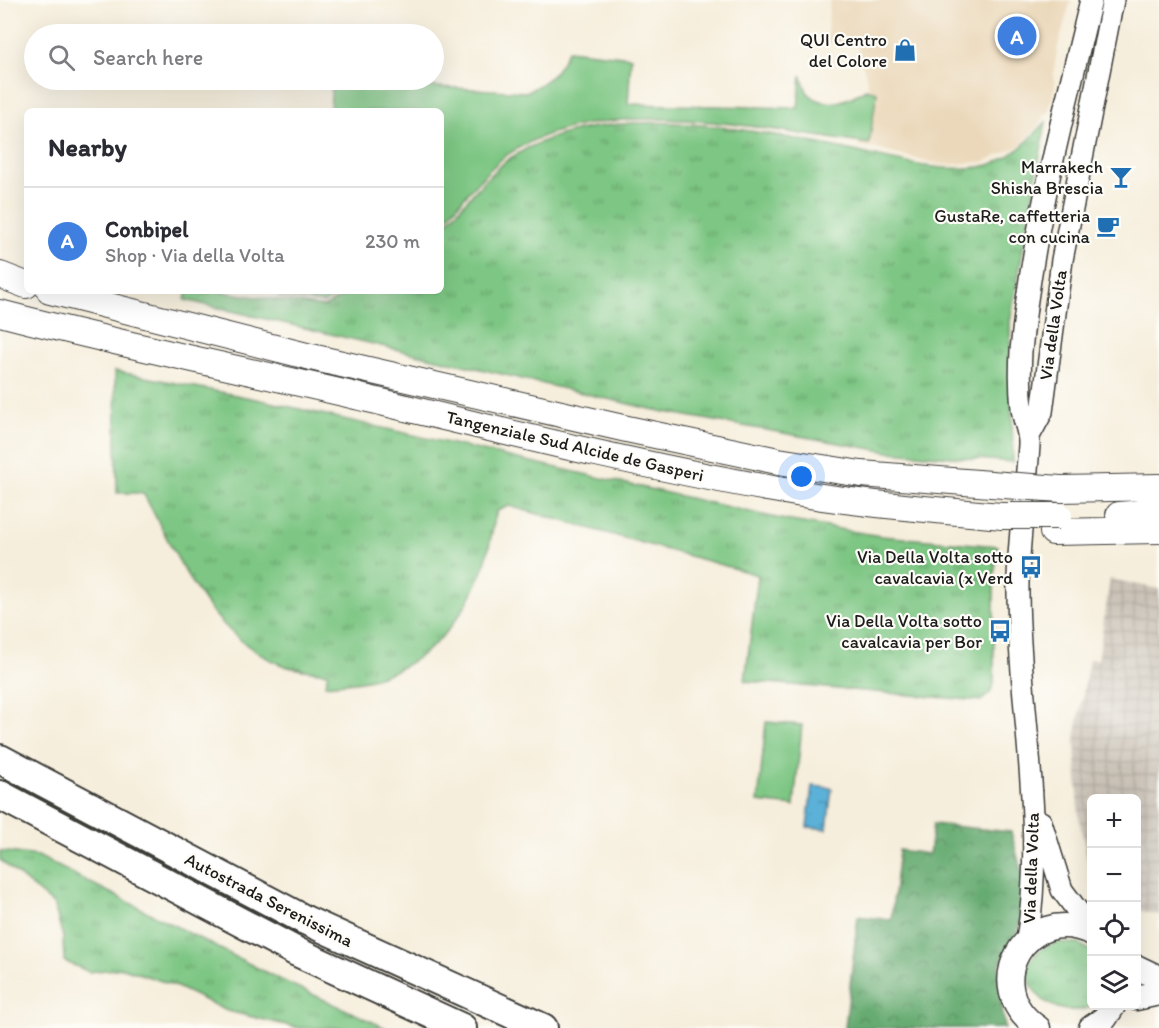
<!DOCTYPE html>
<html lang="en">
<head>
<meta charset="utf-8">
<style>
	body { margin:0; font-family:Itim,sans-serif; background:#f7f7f7; color:#2b2b33 }
	.controls { position:absolute; right:18px; bottom:18px; display:grid; overflow:hidden; border-radius:9px; box-shadow:0 6px 24px #0002 }
	.controls button { width:54px; height:54px; display:grid; place-items:center; padding:0; border:0; border-bottom:2px solid #e1e1e2; background:#fff; color:#2b2b33; font:30px sans-serif }
	.you { position:absolute; left:802px; top:477px; width:21px; height:21px; margin:-15px; border:4px solid #fff; border-radius:50%; background:#1a73e8; box-shadow:0 0 0 9px #1a73e833 }
	.badge { display:grid; place-items:center; width:39px; height:39px; border-radius:50%; background:#b45309; color:#fff; font-size:20px; font-weight:700 }
	.pin { position:absolute; translate:-50% -50%; border:3px solid #fff; box-shadow:0 2px 6px #0006 }
	.list { margin:0; padding:0; list-style:none }
	h2 { display:flex; justify-content:space-between; align-items:center; height:78px; margin:0; padding:0 24px; font-size:26px }
	h2 small { font-size:20px; font-weight:400; color:#7c7c81 }
	.list li { display:grid; grid-template-columns:39px 1fr auto; gap:18px; align-items:center; box-sizing:border-box; height:108px; padding:0 24px; border-top:2px solid #e1e1e2 }
	.list b { display:block; font-size:22px; white-space:nowrap }
	.list p { margin:0; font-size:20px; white-space:nowrap; color:#7c7c81 }
	.list em { font-size:20px; font-style:normal; color:#7c7c81 }
	.icon { flex:none; width:33px; height:33px; fill:none; stroke:currentColor; stroke-width:2; stroke-linecap:round; stroke-linejoin:round }
	.map { position:relative; flex:none; width:1159px; height:1028px; overflow:hidden }
	.search { position:absolute; background:#fff; box-shadow:0 6px 24px #0002; left:24px; top:24px; width:420px; height:66px; display:flex; align-items:center; gap:15px; box-sizing:border-box; padding:0 21px; border-radius:33px; color:#7c7c81; font-size:22px }
	.panel { position:absolute; background:#fff; box-shadow:0 6px 24px #0002; left:24px; top:108px; width:420px; height:186px; border-radius:9px }
	.map>svg:first-child { display:block }
</style>
</head>
<body>
<div class="map">
<svg width="1159" height="1028" viewBox="0 0 1159 1028">
	<defs>
		<pattern id="industrial-grid" width="8" height="8" patternUnits="userSpaceOnUse" patternTransform="scale(1.5)"><rect width="8" height="8" fill="#cbc3b8"/><path d="M0 4h8M4 0v8" fill="none" stroke="#aea79e"/></pattern>
		<pattern id="grass-tufts" width="24" height="20" patternUnits="userSpaceOnUse" patternTransform="scale(1.5)"><rect width="24" height="20" fill="#7dc683"/><path d="M3 7l-1-3M5 7V3M7 7l1-3M15 17l-1-3M17 17v-4M19 17l1-3" fill="none" stroke="#66a06a"/></pattern>
		<pattern id="forest-crowns" width="20" height="18" patternUnits="userSpaceOnUse" patternTransform="scale(1.5)"><rect width="20" height="18" fill="#66ab71"/><path d="M2 6a3 3 0 1 1 6 0M12 15a3 3 0 1 1 6 0" fill="none" stroke="#538a5c"/></pattern>
		<pattern id="water-ripples" width="26" height="14" patternUnits="userSpaceOnUse" patternTransform="scale(1.5)"><rect width="26" height="14" fill="#5cb1d8"/><path d="M2 4q2-2 4 0t4 0M15 11q2-2 4 0t4 0" fill="none" stroke="#4b8fae"/></pattern>
	</defs>
	<rect width="100%" height="100%" fill="#fdfcf7"/>
	<filter id="ink" filterUnits="userSpaceOnUse"><feTurbulence type="fractalNoise" baseFrequency=".0167" numOctaves="2"/><feDisplacementMap in="SourceGraphic" scale="12" xChannelSelector="R" yChannelSelector="G"/><feConvolveMatrix kernelMatrix="1 2 1 2 8 2 1 2 1" color-interpolation-filters="sRGB"/></filter>
	<filter id="wash" filterUnits="userSpaceOnUse"><feTurbulence type="fractalNoise" baseFrequency=".008" numOctaves="4" result="noise"/><feDisplacementMap in="SourceGraphic" scale="24" xChannelSelector="R" yChannelSelector="G"/><feGaussianBlur stdDeviation="1.35" result="paint"/><feColorMatrix in="noise" values="0 0 0 0 0 0 0 0 0 0 0 0 0 0 0 0 0 1.4 0 .05"/><feComposite in="paint" operator="in"/></filter>
	<g filter="url(#wash)">
		<rect width="100%" height="100%" fill="#f6eedc"/>
		<path fill="#ebd8ba" d="M 830,0 L 1071,0 L 1057,50 L 1053,75 L 1055,87 L 1049,111 L 1037,128 L 1019,146 L 983,162 L 943,165 L 858,145 L 869,88 L 857,44 L 826,43 Z"/>
		<path fill="url(#industrial-grid)" d="M 1110,579 L 1159,589 L 1159,915 L 1137,910 L 1136,798 L 1092,798 L 1091,882 L 1079,817 L 1075,739 L 1089,659 L 1098,660 Z"/>
		<path fill="url(#grass-tufts)" stroke="#4c7150" stroke-width="1.5" d="M 1046,122 L 1010,322 L 1013,462 L 889,452 L 659,411 L 185,300 L 187,291 L 216,291 L 324,307 L 352,291 L 441,291 L 441,229 C 459,210 491,170 512,157 C 606,97 751,129 854,151 C 895,160 937,173 980,167 C 1007,163 1028,142 1046,122 Z
			M 115,371 L 256,399 L 785,520 L 881,536 L 998,546 L 994,576 L 994,684 L 990,693 L 981,701 L 745,681 L 758,575 L 509,506 L 497,511 C 491,529 490,551 483,569 C 463,621 427,665 371,679 C 356,683 340,683 325,685 L 328,673 C 313,671 296,670 282,665 C 208,635 179,559 143,493 L 117,493 Z
			M 0,851 L 38,856 L 277,978 L 386,1028 L 299,1028 L 227,1011 L 173,985 L 123,968 L 89,972 L 64,961 L 63,937 L 54,905 L 0,860 Z
			M 1059,942 L 1079,944 L 1091,951 L 1092,1006 C 1044,1028 994,959 1059,942 Z"/>
		<path fill="url(#forest-crowns)" stroke="#416446" stroke-width="1.5" d="M 933,824 L 1011,832 L 1028,895 L 1018,931 L 999,966 L 999,986 L 1005,1028 L 845,1028 L 858,916 L 891,920 L 899,850 L 929,854 Z"/>
		<path fill="#7dc683" stroke="#4c7150" stroke-width="1.5" d="M 568,50 L 631,57 L 628,104 L 798,108 L 801,75 C 803,80 805,89 808,93 C 826,111 849,100 866,89 L 877,92 L 869,144 C 763,130 602,90 507,155 C 486,170 459,204 441,224 L 441,111 L 330,111 L 332,81 L 526,92 C 548,82 558,72 568,50 Z
			M 280,291 L 345,291 L 324,303 L 279,297 Z
			M 766,722 L 802,725 L 794,806 L 758,802 Z"/>
		<path fill="url(#water-ripples)" stroke="#3c667a" stroke-width="1.5" d="M 812,786 L 832,788 L 827,829 L 807,827 Z"/>
	</g>
	<g filter="url(#ink)">
		<g fill="none" stroke-linecap="round" stroke-linejoin="round">
			<g stroke="#3d3c39" stroke-width="24">
				<path id="secondary" d="M 1029,436 L 1042,412 L 1062,260 L 1113,0
					M 1041,822 L 1062,890 L 1092,930
					M 1027,940 C 1046,824 1019,709 1018,593 C 1017,543 1026,495 1029,445 C 1030,432 1023,421 1022,408 C 1020,390 1020,369 1021,351 C 1032,233 1063,115 1091,0"/>
			</g>
			<g stroke="#3d3c39" stroke-width="27">
				<path id="primary" d="M 1136,967 L 1159,978
					M 1136,998 L 1159,993
					M 1038,1028 C 977,987 1027,901 1092,933
					M 1091,1028 L 1105,1018 L 1113,1006"/>
			</g>
			<g stroke="#3d3c39" stroke-width="28">
				<path id="trunk" d="M 0,275 L 26,285
					M 50,291 L 311,357 L 627,429 L 778,461 L 861,474 L 1004,485
					M 0,313 C 118,344 237,368 356,396 C 494,429 632,464 773,489 C 849,503 925,509 1002,516
					M 1061,489 L 1159,487
					M 1119,515 L 1159,512
					M 1053,532 L 1159,530"/>
			</g>
			<g stroke="#3d3c39" stroke-width="32">
				<path id="motorway" d="M 0,759 L 305,920 L 543,1028
					M 0,795 L 297,952 L 462,1028"/>
			</g>
			<use href="#secondary" stroke="#fff" stroke-width="21"/>
			<use href="#primary" stroke="#fff" stroke-width="24"/>
			<use href="#trunk" stroke="#fff" stroke-width="26"/>
			<use href="#motorway" stroke="#fff" stroke-width="28"/>
			<g stroke="#3d3c39" stroke-width="28" stroke-linecap="butt">
				<path id="trunk-bridge" d="M 1004,485 L 1061,489
					M 1002,516 L 1059,516"/>
			</g>
			<use href="#trunk-bridge" stroke="#fff" stroke-width="26"/>
		</g>
	</g>
	<defs>
		<g id="shop-bare" transform="scale(1.8)"><path d="M-5-2.5h2.3a2.7 3.5 0 0 1 5.4 0H5L5.5 6h-11ZM-1.5-2.5h3a1.5 2.3 0 0 0-3 0Z" fill="#1f6fb2" stroke="#fdfcf7" stroke-width="2.5" paint-order="stroke"/></g>
		<g id="bar-bare" transform="scale(1.8)"><path d="M-6-5H6L.8 .8V4.5H3.5V6h-7V4.5H-.8V.8Z" fill="#1f6fb2" stroke="#fdfcf7" stroke-width="2.5" paint-order="stroke"/></g>
		<g id="cafe-bare" transform="scale(1.8)"><path d="M-5.5-4.5H6V0H3Q3 3.5 0 3.5H-2.5Q-5.5 3.5-5.5 0ZM3-3.2v2h1.7v-2ZM-6 4.5H4V6H-6Z" fill="#1f6fb2" stroke="#fdfcf7" stroke-width="2.5" paint-order="stroke"/></g>
		<g id="bus-bare" transform="scale(1.8)"><path d="M-5-6H5V4H4V6H2V4H-2V6H-4V4H-5ZM-3.5-4V0h7V-4ZM-3.5 1.2v1.5H-2V1.2ZM2 1.2v1.5H3.5V1.2Z" fill="#1f6fb2" stroke="#fdfcf7" stroke-width="2.5" paint-order="stroke"/></g>
	</defs>
	<g fill-rule="evenodd">
		<use href="#shop-bare" x="905" y="50"/>
		<use href="#bar-bare" x="1121" y="177"/>
		<use href="#cafe-bare" x="1108" y="226"/>
		<use href="#bus-bare" x="1031" y="567"/>
		<use href="#bus-bare" x="1000" y="631"/>
	</g>
	<g text-anchor="middle" stroke-width="4.5" stroke-linejoin="round" paint-order="stroke">
		<g font-size="18" fill="#1c1c1c" stroke="#fdfcf7" text-anchor="end">
			<text x="887" y="46">QUI Centro<tspan x="887" dy="21">del Colore</tspan></text>
			<text x="1103" y="173">Marrakech<tspan x="1103" dy="21">Shisha Brescia</tspan></text>
			<text x="1090" y="222">GustaRe, caffetteria<tspan x="1090" dy="21">con cucina</tspan></text>
			<text x="1013" y="563">Via Della Volta sotto<tspan x="1013" dy="21">cavalcavia (x Verd</tspan></text>
			<text x="982" y="627">Via Della Volta sotto<tspan x="982" dy="21">cavalcavia per Bor</tspan></text>
		</g>
		<g font-size="18" fill="#1c1c1c" stroke="#fdfcf7">
			<text transform="translate(1053 325) rotate(-82)" y="6">Via della Volta</text>
			<text transform="translate(575 446) rotate(13)" y="6">Tangenziale Sud Alcide de Gasperi</text>
			<text transform="translate(1031 868) rotate(-88)" y="6">Via della Volta</text>
			<text transform="translate(269 900) rotate(27)" y="6">Autostrada Serenissima</text>
		</g>
	</g>
</svg>
<div class="controls">
<button>+</button>
<button>−</button>
<button><svg class="icon" aria-label="locate" viewBox="0 0 24 24"><circle cx="12" cy="12" r="6"/><path d="M12 2v4M12 18v4M2 12h4M18 12h4"/></svg></button>
<button><svg class="icon" aria-label="layers" viewBox="0 0 24 24"><path d="M12 4l9 5-9 5-9-5zM3 14l9 5 9-5"/></svg></button>
</div>
<div class="you"></div>
<div class="pin badge" style="left:1017px;top:36px;background:#3f7fe0">A</div>
<div class="search"><svg class="icon" aria-label="search" viewBox="0 0 24 24"><circle cx="10" cy="10" r="6"/><path d="M15 15l6 6"/></svg>Search here</div>
<section class="panel">
<h2>Nearby<small></small></h2>
<ul class="list">
<li><span class="badge" style="background:#3f7fe0">A</span><div><b>Conbipel</b><p>Shop · Via della Volta</p></div><em>230 m</em></li>
</ul>
</section>
</div>
</body>
</html>
